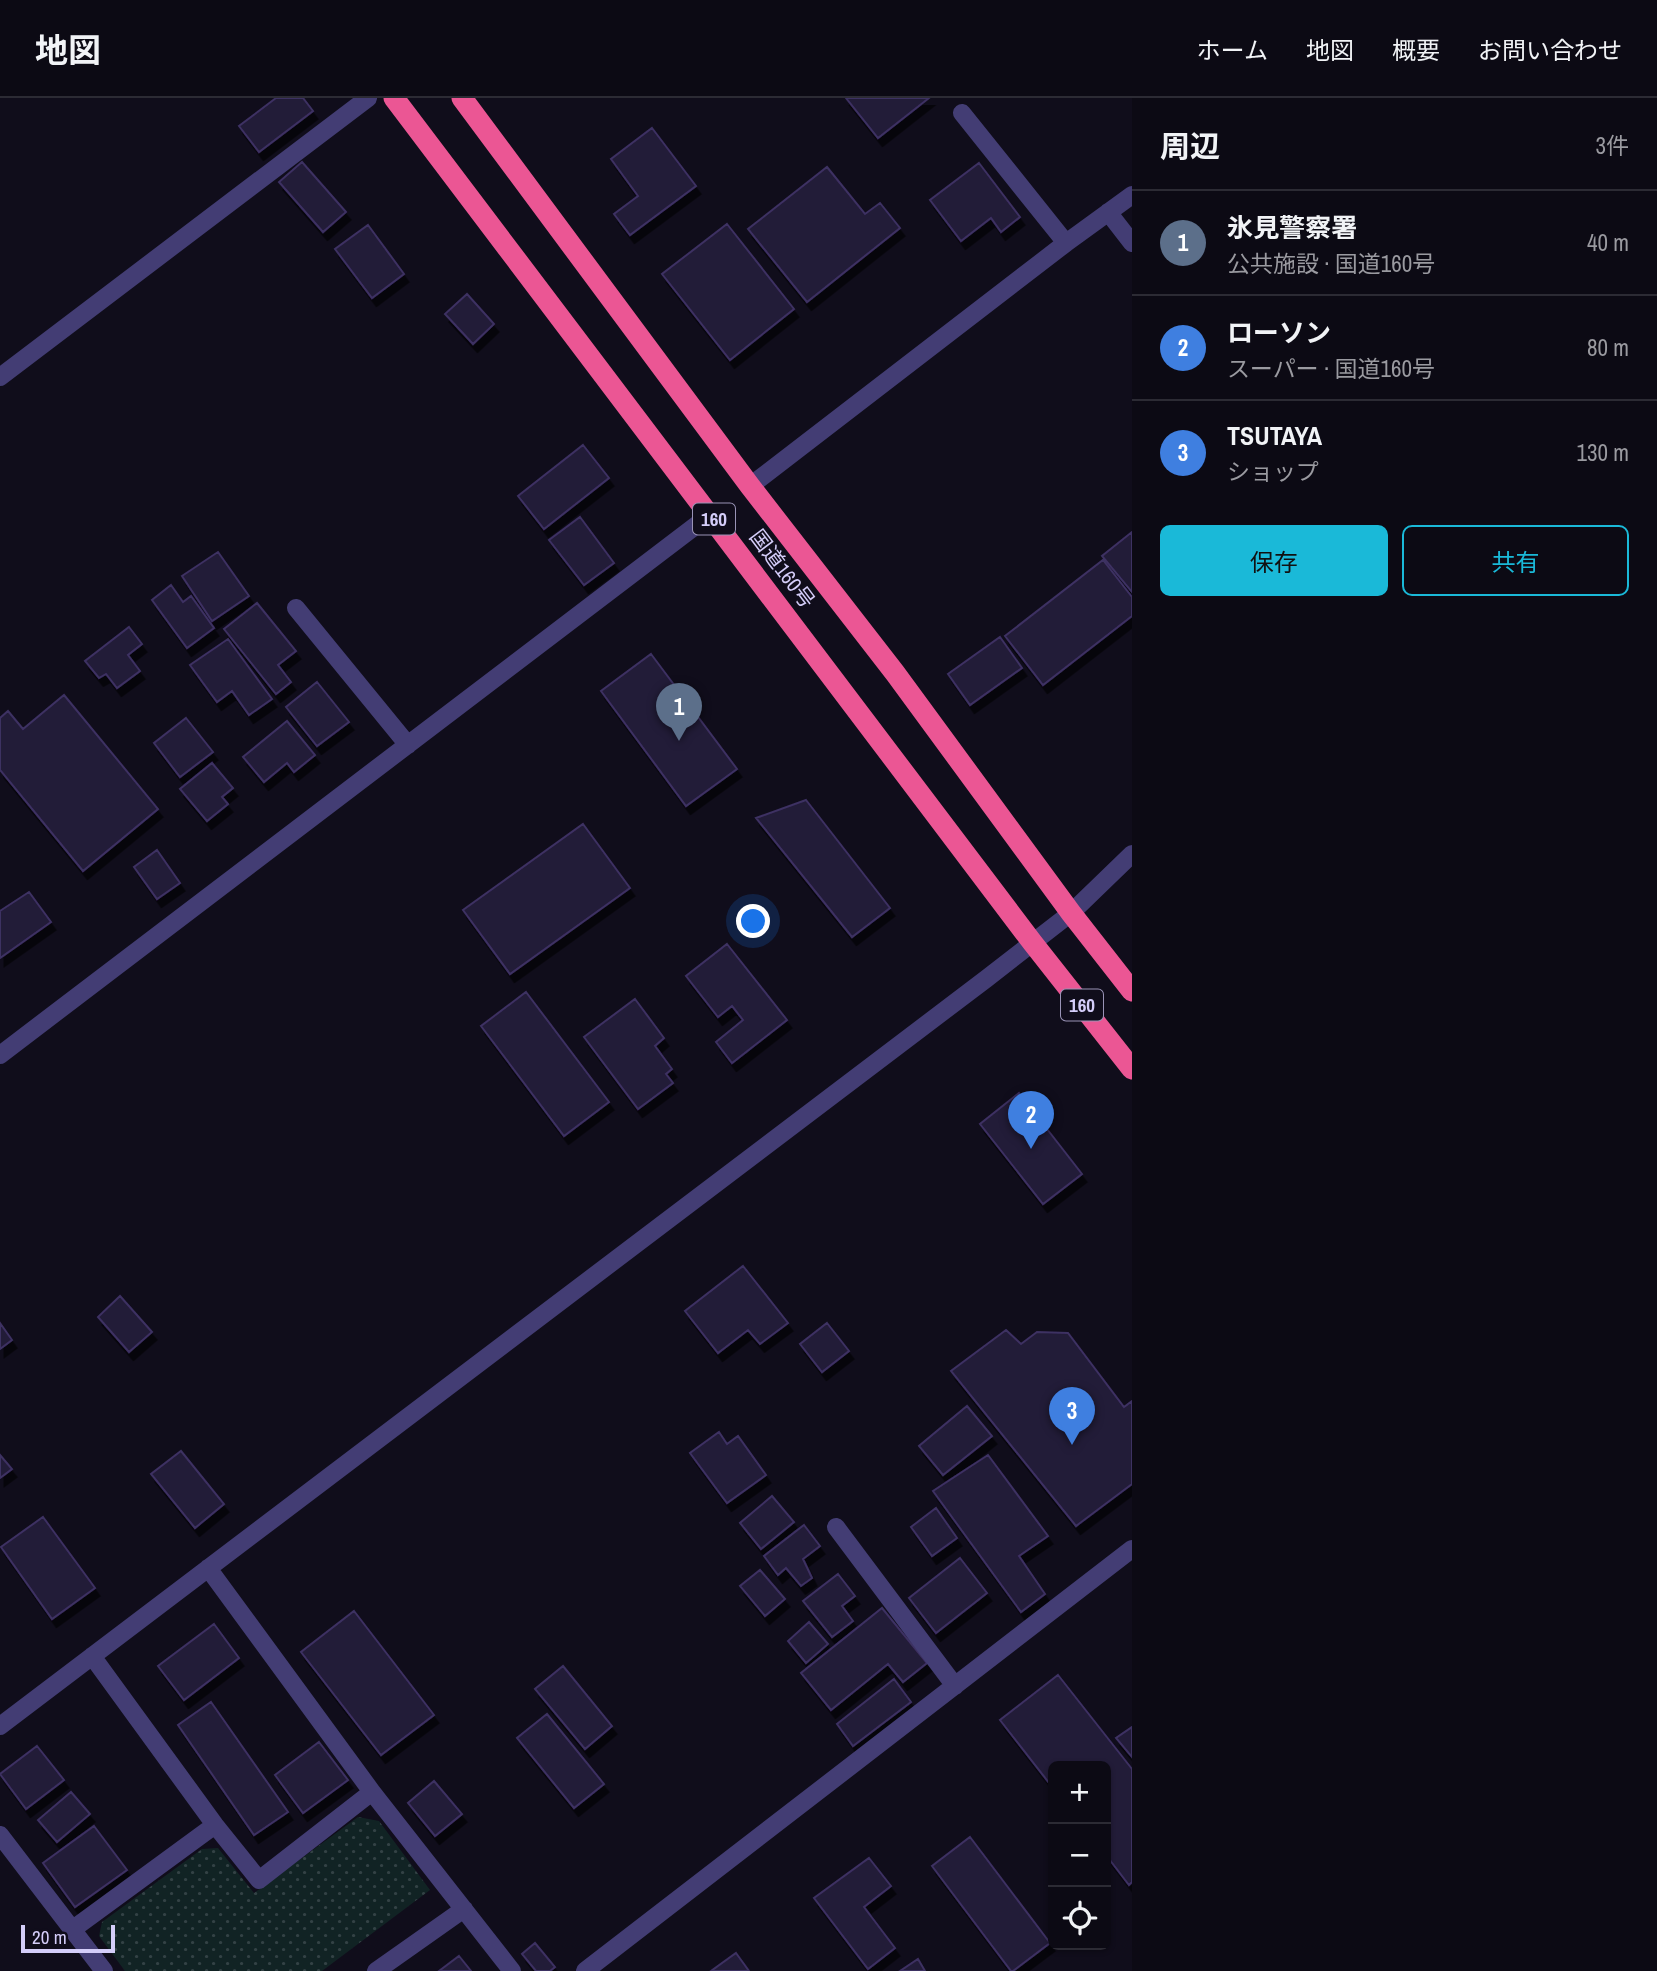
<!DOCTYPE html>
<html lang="ja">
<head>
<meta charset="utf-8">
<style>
	body { margin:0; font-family:"Archivo Narrow","Noto Sans JP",sans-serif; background:#1a1822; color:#f1f3f6 }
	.controls { position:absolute; right:21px; bottom:21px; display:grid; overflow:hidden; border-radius:10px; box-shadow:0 2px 5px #0004 }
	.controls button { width:63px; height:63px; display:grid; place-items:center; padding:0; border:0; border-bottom:2px solid #2c2b34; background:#0c0a14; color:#f1f3f6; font:35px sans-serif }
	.scale { position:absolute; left:21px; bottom:18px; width:94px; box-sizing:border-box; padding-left:7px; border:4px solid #d4cdf9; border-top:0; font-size:19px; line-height:24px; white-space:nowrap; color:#d4cdf9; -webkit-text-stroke:5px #100d1b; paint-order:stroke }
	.you { position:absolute; left:754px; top:824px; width:24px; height:24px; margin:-18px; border:5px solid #fff; border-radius:50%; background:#1a73e8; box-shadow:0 0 0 10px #1a73e833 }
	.badge { display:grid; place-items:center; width:46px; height:46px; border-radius:50%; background:#1ab9d8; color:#fff; font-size:23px; font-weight:700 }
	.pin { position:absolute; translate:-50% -58px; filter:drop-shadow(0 2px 4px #0008) }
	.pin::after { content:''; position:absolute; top:37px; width:24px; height:21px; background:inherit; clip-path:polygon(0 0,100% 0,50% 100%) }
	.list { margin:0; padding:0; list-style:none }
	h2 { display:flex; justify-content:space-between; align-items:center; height:91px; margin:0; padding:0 28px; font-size:30px }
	h2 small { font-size:23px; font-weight:400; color:#9a9aa0 }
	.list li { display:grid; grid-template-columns:46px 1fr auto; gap:21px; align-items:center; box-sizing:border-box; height:105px; padding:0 28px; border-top:2px solid #2c2b34 }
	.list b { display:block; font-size:26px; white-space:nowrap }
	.list p { margin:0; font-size:23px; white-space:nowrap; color:#9a9aa0 }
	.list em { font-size:23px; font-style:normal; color:#9a9aa0 }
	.actions { display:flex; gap:14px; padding:21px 28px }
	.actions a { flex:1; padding:16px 0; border:2px solid #1ab9d8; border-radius:10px; text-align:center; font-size:24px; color:#1ab9d8 }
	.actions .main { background:#1ab9d8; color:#111 }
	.icon { flex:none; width:38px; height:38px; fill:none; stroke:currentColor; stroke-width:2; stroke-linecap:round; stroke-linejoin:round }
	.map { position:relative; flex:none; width:1132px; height:1873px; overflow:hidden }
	header { display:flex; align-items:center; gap:42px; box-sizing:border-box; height:98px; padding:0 35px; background:#0c0a14; border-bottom:2px solid #2c2b34 }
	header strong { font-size:33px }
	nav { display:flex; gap:38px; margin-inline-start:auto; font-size:24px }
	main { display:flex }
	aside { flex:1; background:#0c0a14 }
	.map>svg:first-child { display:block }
</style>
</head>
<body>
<header>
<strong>地図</strong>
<nav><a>ホーム</a><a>地図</a><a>概要</a><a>お問い合わせ</a></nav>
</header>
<main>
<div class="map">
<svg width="1132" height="1873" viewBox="0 0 1132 1873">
	<defs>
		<pattern id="grass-dots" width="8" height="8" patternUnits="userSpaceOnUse" patternTransform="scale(1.75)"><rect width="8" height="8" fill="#112324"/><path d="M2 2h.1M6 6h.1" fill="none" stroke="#334245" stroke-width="1.8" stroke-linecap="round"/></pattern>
		<filter id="shadow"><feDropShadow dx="4.5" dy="8" stdDeviation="0" flood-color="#0009"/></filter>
	</defs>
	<rect width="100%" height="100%" fill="#100d1b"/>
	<path fill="url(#grass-dots)" d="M 358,1719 L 379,1723 L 430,1792 L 322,1873 L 125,1873 L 99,1838 L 102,1824 L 202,1751 L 218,1750 L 254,1795 Z"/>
	<path fill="#231b39" stroke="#3d3062" stroke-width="2" filter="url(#shadow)" d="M 276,0 L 303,0 L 313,13 L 259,54 L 239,28 Z
		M 846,0 L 929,0 L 878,40 Z
		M 652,30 L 696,88 L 630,137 L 614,116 L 638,98 L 611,61 Z
		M 302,64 L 346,114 L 323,134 L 279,84 Z
		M 979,65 L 1020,119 L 1001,134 L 991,120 L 961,143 L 930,102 Z
		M 827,69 L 865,116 L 880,105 L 900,130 L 807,204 L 748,131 Z
		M 727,126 L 794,211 L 730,262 L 662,176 Z
		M 368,127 L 404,176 L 372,200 L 335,151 Z
		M 467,196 L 494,226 L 473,246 L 445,216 Z
		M 583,347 L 609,380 L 544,431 L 518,398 Z
		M 580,419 L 614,465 L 584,487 L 549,442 Z
		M 1132,434 L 1132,494 L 1102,458 Z
		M 218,454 L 249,498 L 212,523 L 182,478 Z
		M 1103,462 L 1132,499 L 1132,518 L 1043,587 L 1005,538 Z
		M 171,487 L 183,504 L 191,498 L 214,530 L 187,550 L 152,502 Z
		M 257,505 L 296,553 L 278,567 L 291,584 L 276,596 L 224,531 Z
		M 129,529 L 142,546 L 128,557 L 140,573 L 117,590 L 106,576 L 99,580 L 85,563 Z
		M 1000,539 L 1022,570 L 970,607 L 948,576 Z
		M 228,541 L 272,601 L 249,617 L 232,593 L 217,604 L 190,567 Z
		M 651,556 L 737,671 L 686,708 L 601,593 Z
		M 317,584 L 349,624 L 317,648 L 286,609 Z
		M 64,597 L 158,711 L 83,773 L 0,672 L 0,620 L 8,613 L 23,631 Z
		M 186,620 L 213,654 L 180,679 L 154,645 Z
		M 287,623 L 315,657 L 294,674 L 287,665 L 264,684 L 243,659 Z
		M 212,665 L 233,690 L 222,699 L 228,706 L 207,723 L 180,691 Z
		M 806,702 L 890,810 L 852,839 L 756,720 Z
		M 583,726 L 630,790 L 510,876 L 463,812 Z
		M 157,752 L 180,785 L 157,801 L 134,769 Z
		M 29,794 L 51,824 L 0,860 L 0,813 Z
		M 727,846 L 787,922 L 732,965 L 716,944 L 743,922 L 732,908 L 718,919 L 686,878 Z
		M 526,894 L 609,1004 L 564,1038 L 481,928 Z
		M 635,901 L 664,940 L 655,948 L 672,971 L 666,976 L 673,985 L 638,1011 L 584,939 Z
		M 1019,995 L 1082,1076 L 1043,1106 L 980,1026 Z
		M 743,1168 L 788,1225 L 760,1246 L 748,1232 L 718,1255 L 685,1213 Z
		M 120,1198 L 152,1234 L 129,1254 L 98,1219 Z
		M 0,1225 L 12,1242 L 0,1251 Z
		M 827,1225 L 849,1253 L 822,1274 L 800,1246 Z
		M 1006,1232 L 1021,1246 L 1037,1234 L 1068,1235 L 1124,1309 L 1132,1303 L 1132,1386 L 1076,1428 L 951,1273 Z
		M 967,1308 L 992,1338 L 943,1377 L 919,1348 Z
		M 719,1334 L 727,1346 L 738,1338 L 766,1377 L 727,1405 L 690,1355 Z
		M 181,1353 L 224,1406 L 195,1430 L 151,1376 Z
		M 0,1357 L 12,1371 L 0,1380 Z
		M 988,1357 L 1048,1438 L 1019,1458 L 1045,1496 L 1021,1514 L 933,1393 Z
		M 772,1398 L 794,1424 L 761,1451 L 740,1425 Z
		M 936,1410 L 957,1440 L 932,1458 L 911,1429 Z
		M 43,1419 L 95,1490 L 52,1521 L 1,1449 Z
		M 804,1427 L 820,1448 L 803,1461 L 812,1480 L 801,1488 L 786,1470 L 778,1477 L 764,1458 Z
		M 960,1460 L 987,1495 L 936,1535 L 909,1500 Z
		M 760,1472 L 785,1501 L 765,1518 L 740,1488 Z
		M 838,1476 L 855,1498 L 842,1508 L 853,1523 L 832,1539 L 803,1503 Z
		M 882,1510 L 927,1565 L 903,1584 L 888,1566 L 831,1612 L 801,1575 Z
		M 354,1513 L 434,1617 L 381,1657 L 301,1554 Z
		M 809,1524 L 828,1546 L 806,1565 L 788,1543 Z
		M 214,1526 L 239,1560 L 184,1602 L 158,1568 Z
		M 563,1568 L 612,1628 L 585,1651 L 535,1591 Z
		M 1058,1577 L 1132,1671 L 1132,1784 L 1129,1787 L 1106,1757 L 1106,1668 L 1053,1668 L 1053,1690 L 1000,1622 Z
		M 894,1581 L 911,1604 L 853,1648 L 837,1626 Z
		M 211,1604 L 288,1714 L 254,1737 L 178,1627 Z
		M 547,1616 L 604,1686 L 574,1710 L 517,1640 Z
		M 1132,1629 L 1132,1659 L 1116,1640 Z
		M 319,1644 L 348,1682 L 303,1715 L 275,1677 Z
		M 37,1648 L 64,1682 L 26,1711 L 0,1676 Z
		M 434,1683 L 462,1716 L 435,1738 L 408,1705 Z
		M 71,1694 L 90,1716 L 57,1744 L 38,1722 Z
		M 94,1728 L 127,1772 L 75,1809 L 43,1765 Z
		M 970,1739 L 1050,1845 L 1013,1873 L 1011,1873 L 932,1768 Z
		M 869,1760 L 891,1788 L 864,1809 L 895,1850 L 868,1871 L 814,1800 Z
		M 535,1845 L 555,1869 L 550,1873 L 536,1873 L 522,1856 Z
		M 736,1855 L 749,1873 L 711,1873 Z
		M 459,1858 L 471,1873 L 439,1873 Z
		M 918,1861 L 925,1873 L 900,1873 Z"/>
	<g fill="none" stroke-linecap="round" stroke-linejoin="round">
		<path stroke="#433d74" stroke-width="18" d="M 962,15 L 1066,145
			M 1108,114 L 1132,145
			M 0,279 L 368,0
			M 750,388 L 1066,145 L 1132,97
			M 296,510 L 408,647
			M 0,957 L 711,416
			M 836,1429 L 955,1588
			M 208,1470 L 372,1694
			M 92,1558 L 215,1727 L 259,1782 L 372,1694 L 512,1873
			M 0,1628 L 986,881 L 1071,815 L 1132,756
			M 0,1737 L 104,1873
			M 73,1831 L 215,1727
			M 376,1873 L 464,1811
			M 585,1873 L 1132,1451"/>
		<path stroke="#eb5694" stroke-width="21" d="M 394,0 L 1032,844 L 1132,971
			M 462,0 L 750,388 L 895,575 L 1071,815 L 1132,893"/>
	</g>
	<g text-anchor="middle" stroke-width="6" stroke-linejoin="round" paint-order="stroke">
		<g fill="#100d1b" stroke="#9993b6" stroke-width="2">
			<rect x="693" y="405.5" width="42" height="31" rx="5"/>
			<rect x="1061" y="891.5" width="42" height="31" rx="5"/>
		</g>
		<g font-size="19" font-weight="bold" fill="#d4cdf9">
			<text x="714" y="428">160</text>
			<text x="1082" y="914">160</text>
		</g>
		<g font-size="21" fill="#d4cdf9" stroke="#100d1b">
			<text transform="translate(782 471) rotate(53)" y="7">国道160号</text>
		</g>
	</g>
</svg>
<div class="controls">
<button>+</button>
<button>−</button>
<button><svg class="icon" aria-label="locate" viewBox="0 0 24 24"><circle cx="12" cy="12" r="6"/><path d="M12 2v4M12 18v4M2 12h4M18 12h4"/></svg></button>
</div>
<div class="scale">20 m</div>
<div class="you"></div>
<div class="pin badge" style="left:679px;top:643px;background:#5c6f8a">1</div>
<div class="pin badge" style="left:1031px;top:1051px;background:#3f7fe0">2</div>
<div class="pin badge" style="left:1072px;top:1347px;background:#3f7fe0">3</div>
</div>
<aside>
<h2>周辺<small>3件</small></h2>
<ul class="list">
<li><span class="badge" style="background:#5c6f8a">1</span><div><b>氷見警察署</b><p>公共施設 · 国道160号</p></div><em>40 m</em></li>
<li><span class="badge" style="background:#3f7fe0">2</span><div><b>ローソン</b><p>スーパー · 国道160号</p></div><em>80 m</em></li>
<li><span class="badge" style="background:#3f7fe0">3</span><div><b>TSUTAYA</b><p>ショップ</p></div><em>130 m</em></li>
</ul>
<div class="actions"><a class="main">保存</a><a>共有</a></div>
</aside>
</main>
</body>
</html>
